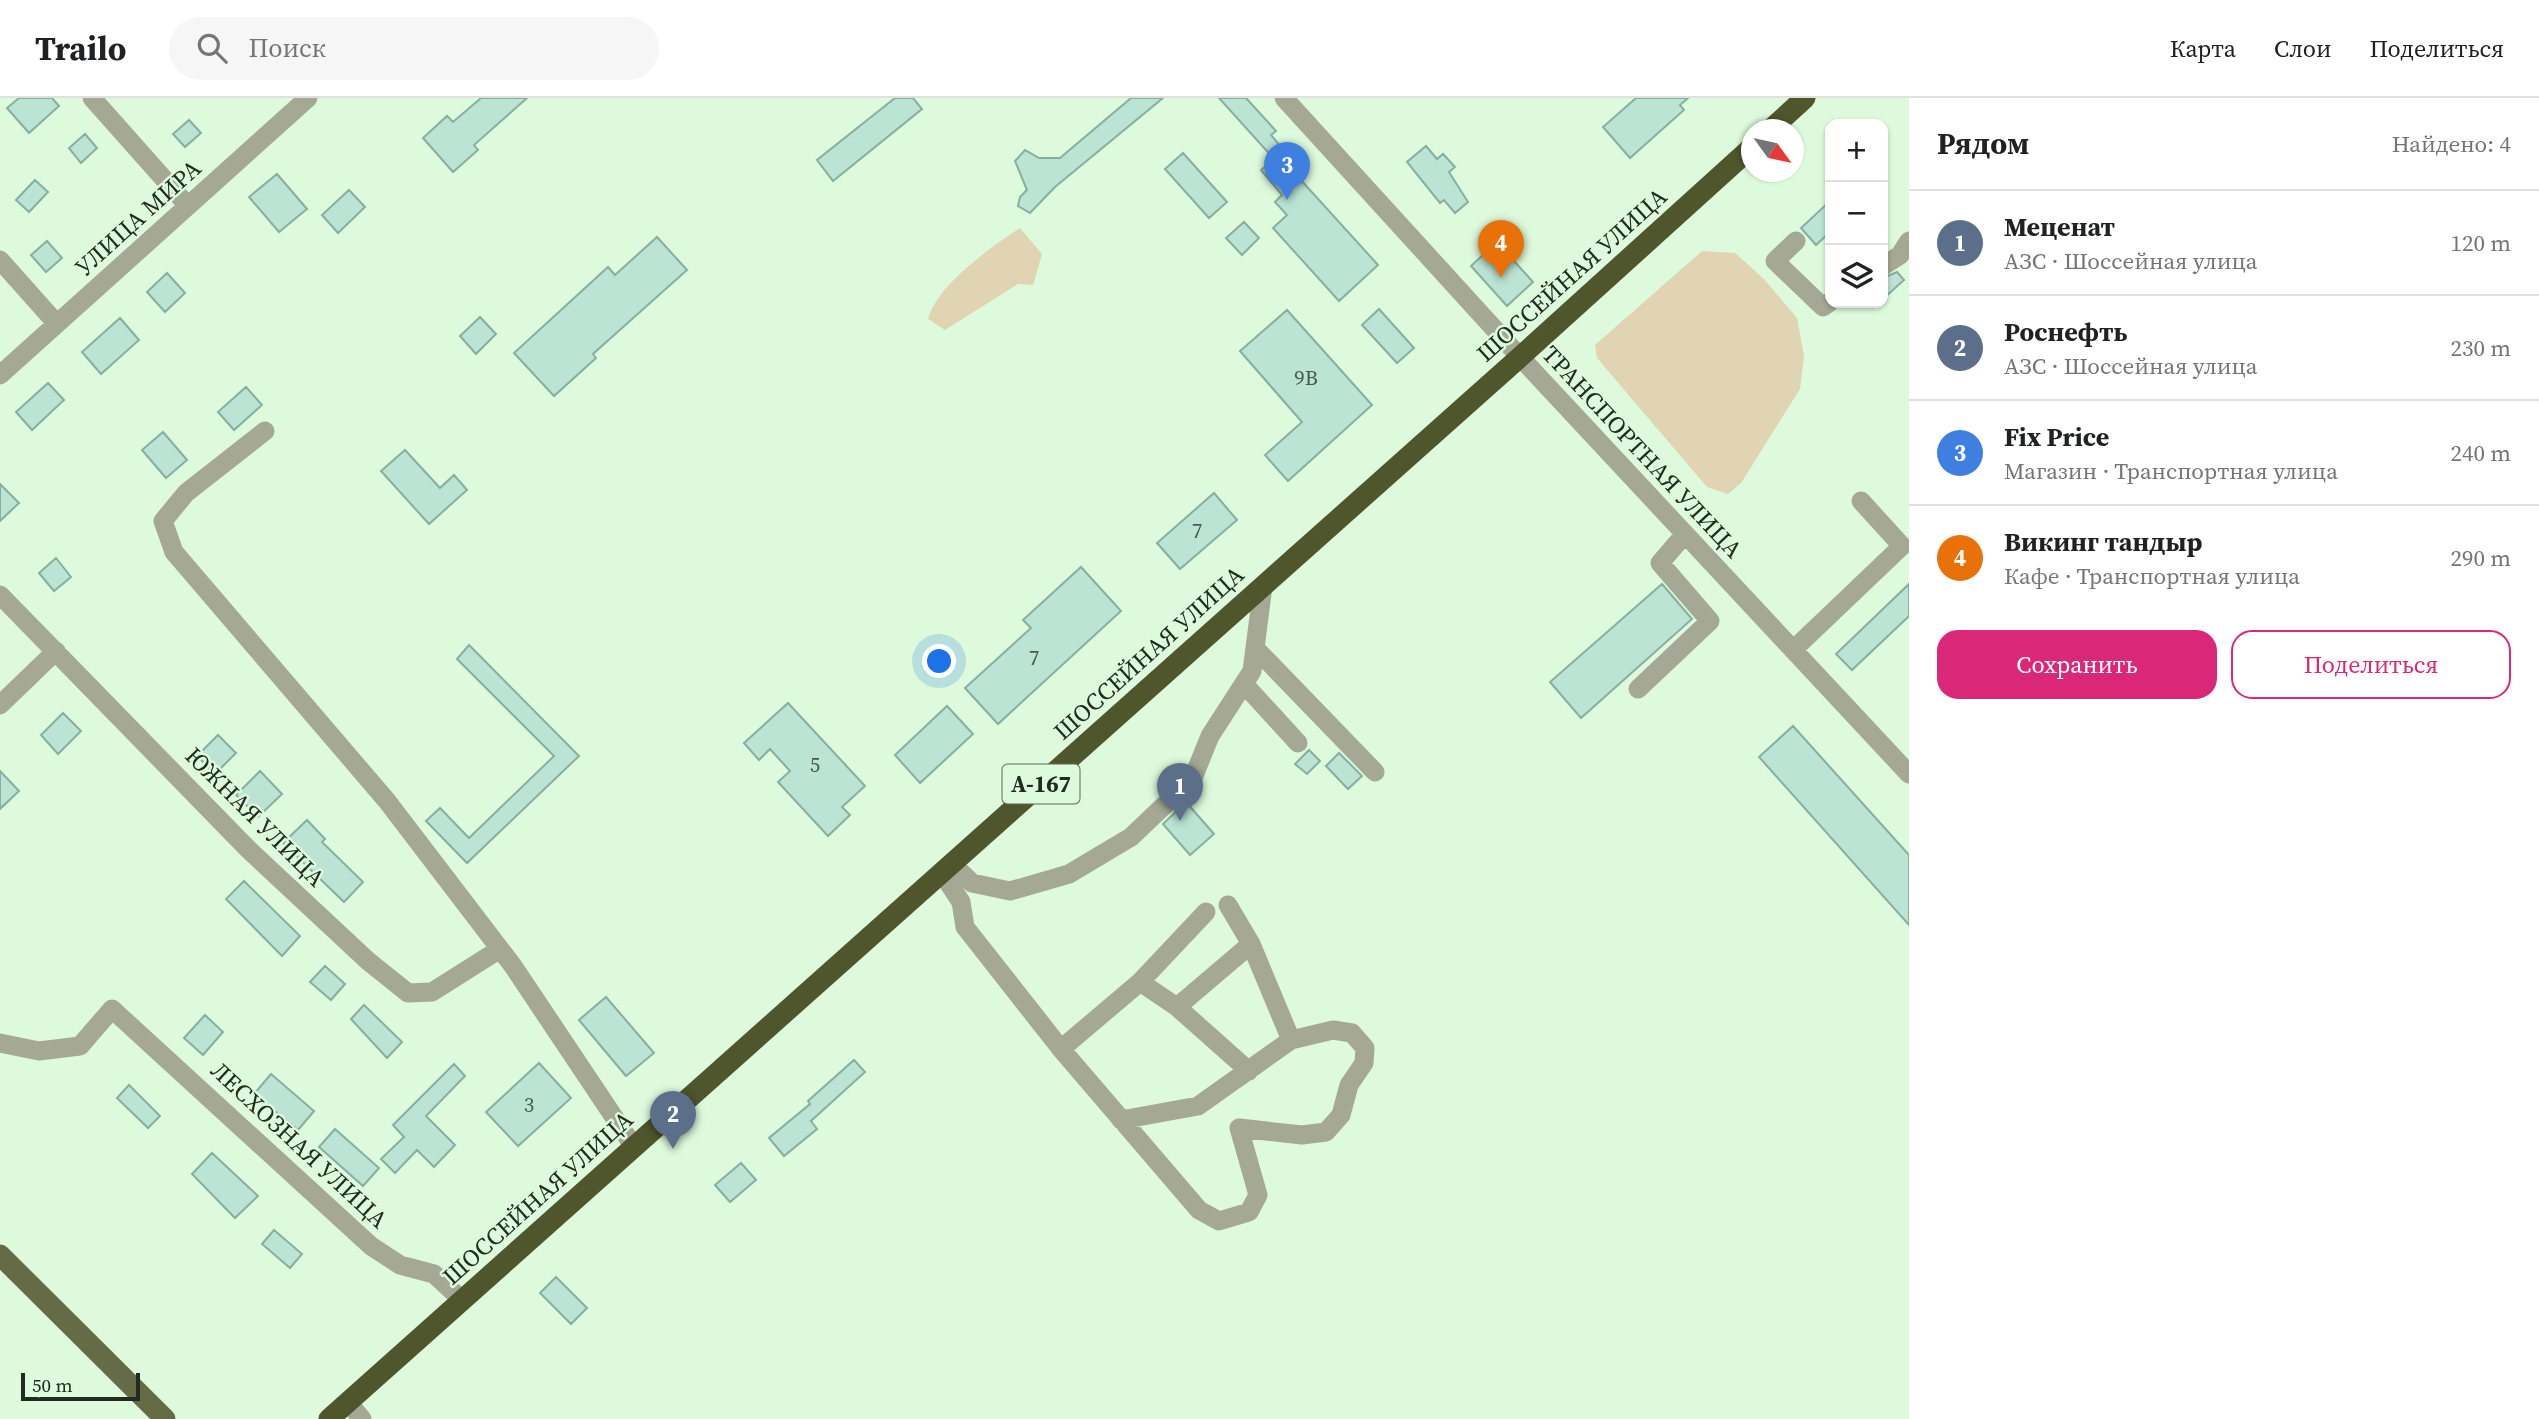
<!DOCTYPE html>
<html lang="ru">
<head>
<meta charset="utf-8">
<style>
	body { margin:0; font-family:"Source Serif 4",serif; background:#f6f6f6; color:#202124 }
	.controls { position:absolute; right:21px; top:21px; display:grid; overflow:hidden; border-radius:14px; box-shadow:0 2px 5px #0004 }
	.controls button { width:63px; height:63px; display:grid; place-items:center; padding:0; border:0; border-bottom:2px solid #e0e0e0; background:#fff; color:#202124; font:35px sans-serif }
	.compass { position:absolute; left:1741px; top:21px; width:63px; height:63px; border-radius:50%; background:#fff; box-shadow:0 2px 5px #0004; rotate:123deg }
	.scale { position:absolute; left:21px; bottom:18px; width:119px; box-sizing:border-box; padding-left:7px; border:4px solid #212c21; border-top:0; font-size:19px; line-height:24px; white-space:nowrap; color:#212c21; -webkit-text-stroke:5px #defadc; paint-order:stroke }
	.you { position:absolute; left:940px; top:564px; width:24px; height:24px; margin:-18px; border:5px solid #fff; border-radius:50%; background:#1a73e8; box-shadow:0 0 0 10px #1a73e833 }
	.badge { display:grid; place-items:center; width:46px; height:46px; border-radius:50%; background:#db2777; color:#fff; font-size:23px; font-weight:700 }
	.pin { position:absolute; translate:-50% -58px; filter:drop-shadow(0 2px 4px #0008) }
	.pin::after { content:''; position:absolute; top:37px; width:24px; height:21px; background:inherit; clip-path:polygon(0 0,100% 0,50% 100%) }
	.list { margin:0; padding:0; list-style:none }
	h2 { display:flex; justify-content:space-between; align-items:center; height:91px; margin:0; padding:0 28px; font-size:30px }
	h2 small { font-size:23px; font-weight:400; color:#757577 }
	.list li { display:grid; grid-template-columns:46px 1fr auto; gap:21px; align-items:center; box-sizing:border-box; height:105px; padding:0 28px; border-top:2px solid #e0e0e0 }
	.list b { display:block; font-size:26px; white-space:nowrap }
	.list p { margin:0; font-size:23px; white-space:nowrap; color:#757577 }
	.list em { font-size:23px; font-style:normal; color:#757577 }
	.actions { display:flex; gap:14px; padding:21px 28px }
	.actions a { flex:1; padding:16px 0; border:2px solid #db2777; border-radius:21px; text-align:center; font-size:24px; color:#db2777 }
	.actions .main { background:#db2777; color:#fff }
	.icon { flex:none; width:38px; height:38px; fill:none; stroke:currentColor; stroke-width:2; stroke-linecap:round; stroke-linejoin:round }
	.map { position:relative; flex:none; width:1909px; height:1321px; overflow:hidden }
	header { display:flex; align-items:center; gap:42px; box-sizing:border-box; height:98px; padding:0 35px; background:#fff; border-bottom:2px solid #e0e0e0 }
	header strong { font-size:33px }
	nav { display:flex; gap:38px; margin-inline-start:auto; font-size:24px }
	.search { width:490px; height:63px; background:#f6f6f6; display:flex; align-items:center; gap:18px; box-sizing:border-box; padding:0 24px; border-radius:38px; color:#757577; font-size:26px }
	main { display:flex }
	aside { flex:1; background:#fff }
	.map>svg:first-child { display:block }
</style>
</head>
<body>
<header>
<strong>Trailo</strong>
<div class="search"><svg class="icon" aria-label="search" viewBox="0 0 24 24"><circle cx="10" cy="10" r="6"/><path d="M15 15l6 6"/></svg>Поиск</div>
<nav><a>Карта</a><a>Слои</a><a>Поделиться</a></nav>
</header>
<main>
<div class="map">
<svg width="1909" height="1321" viewBox="0 0 1909 1321">
	<rect width="100%" height="100%" fill="#defadc"/>
	<path fill="#e1d4b2" d="M 1020,130 L 1042,156 L 1033,187 L 1018,186 L 945,232 L 928,221 C 937,187 991,149 1020,130 Z
		M 1702,153 L 1735,155 L 1764,181 L 1797,220 L 1804,258 L 1800,291 L 1741,385 L 1728,396 L 1707,389 L 1597,260 L 1595,247 Z"/>
	<path fill="#bbe4d4" stroke="#86af9f" stroke-width="2" d="M 19,0 L 52,0 L 59,8 L 29,35 L 7,10 Z
		M 481,0 L 527,0 L 474,47 L 478,52 L 453,74 L 423,40 L 447,18 L 453,24 Z
		M 895,0 L 913,0 L 922,11 L 833,83 L 817,62 Z
		M 1131,0 L 1163,0 L 1055,89 L 1030,115 L 1018,108 L 1020,99 L 1027,92 L 1015,63 L 1025,52 L 1039,60 L 1060,60 Z
		M 1219,0 L 1246,0 L 1276,33 L 1271,37 L 1295,66 L 1290,70 L 1378,167 L 1339,203 L 1273,130 L 1287,117 L 1275,104 L 1282,97 L 1261,72 L 1274,61 Z
		M 1636,0 L 1688,0 L 1680,7 L 1684,12 L 1630,60 L 1603,29 Z
		M 189,22 L 201,35 L 185,49 L 173,36 Z
		M 85,36 L 97,50 L 81,65 L 69,50 Z
		M 1426,48 L 1437,61 L 1443,56 L 1455,69 L 1449,74 L 1468,104 L 1455,115 L 1444,102 L 1440,105 L 1407,64 Z
		M 1183,55 L 1227,104 L 1209,120 L 1165,71 Z
		M 277,76 L 307,111 L 279,134 L 249,99 Z
		M 35,82 L 48,94 L 29,114 L 16,102 Z
		M 349,92 L 365,109 L 338,135 L 322,117 Z
		M 1830,103 L 1830,134 L 1816,147 L 1801,130 Z
		M 1244,124 L 1259,140 L 1242,157 L 1226,140 Z
		M 657,139 L 687,172 L 593,256 L 596,260 L 554,298 L 514,255 L 608,169 L 615,177 Z
		M 47,143 L 62,160 L 46,174 L 31,157 Z
		M 1497,144 L 1533,184 L 1507,208 L 1471,168 Z
		M 1897,174 L 1904,182 L 1883,201 L 1883,180 Z
		M 167,175 L 185,195 L 165,214 L 147,194 Z
		M 1379,211 L 1414,250 L 1397,265 L 1362,227 Z
		M 1287,212 L 1372,307 L 1288,383 L 1265,357 L 1302,324 L 1240,253 Z
		M 480,219 L 496,236 L 476,256 L 460,238 Z
		M 120,220 L 139,242 L 101,276 L 82,254 Z
		M 48,285 L 64,302 L 32,332 L 16,314 Z
		M 246,289 L 262,307 L 234,332 L 218,314 Z
		M 163,334 L 187,362 L 166,380 L 142,352 Z
		M 405,352 L 440,390 L 454,377 L 467,392 L 429,426 L 381,373 Z
		M 0,386 L 19,405 L 0,423 Z
		M 1214,395 L 1237,422 L 1180,471 L 1157,445 Z
		M 56,460 L 71,479 L 54,493 L 39,475 Z
		M 1081,469 L 1121,513 L 998,626 L 965,590 L 1031,530 L 1023,522 Z
		M 1662,486 L 1692,521 L 1581,620 L 1550,584 Z
		M 1909,486 L 1909,518 L 1852,572 L 1836,556 Z
		M 469,547 L 579,658 L 467,765 L 426,723 L 440,710 L 469,740 L 554,658 L 457,561 Z
		M 788,605 L 865,688 L 842,709 L 850,717 L 828,738 L 778,684 L 790,673 L 770,651 L 759,662 L 744,645 Z
		M 947,608 L 973,636 L 920,685 L 895,657 Z
		M 63,615 L 81,633 L 58,656 L 41,637 Z
		M 1793,628 L 1909,757 L 1909,827 L 1759,659 Z
		M 218,637 L 236,655 L 215,676 L 197,658 Z
		M 1309,652 L 1320,663 L 1307,676 L 1295,666 Z
		M 1339,655 L 1362,678 L 1348,691 L 1326,668 Z
		M 0,673 L 19,693 L 0,711 Z
		M 260,673 L 282,696 L 258,719 L 236,697 Z
		M 1186,704 L 1214,736 L 1190,757 L 1163,726 Z
		M 307,722 L 325,741 L 322,744 L 363,784 L 344,804 L 283,745 Z
		M 244,783 L 300,838 L 282,858 L 226,801 Z
		M 325,868 L 345,886 L 331,902 L 310,884 Z
		M 606,899 L 654,955 L 626,978 L 579,922 Z
		M 364,907 L 402,944 L 387,960 L 351,921 Z
		M 205,917 L 223,934 L 203,957 L 184,940 Z
		M 854,962 L 865,974 L 811,1023 L 817,1031 L 784,1058 L 769,1040 L 810,1006 L 808,1003 Z
		M 539,965 L 571,1000 L 518,1048 L 486,1014 Z
		M 454,966 L 465,978 L 426,1018 L 455,1047 L 434,1069 L 417,1052 L 395,1075 L 381,1061 L 404,1039 L 393,1027 Z
		M 271,976 L 314,1013 L 298,1032 L 254,996 Z
		M 129,987 L 160,1018 L 148,1030 L 117,1000 Z
		M 335,1031 L 379,1070 L 363,1088 L 319,1049 Z
		M 212,1055 L 258,1098 L 235,1120 L 192,1076 Z
		M 741,1065 L 756,1082 L 730,1104 L 715,1087 Z
		M 274,1132 L 302,1156 L 290,1170 L 262,1146 Z
		M 556,1179 L 587,1210 L 571,1226 L 540,1195 Z"/>
	<g fill="none" stroke-linecap="round" stroke-linejoin="round">
		<path stroke="#a4a894" stroke-width="19" d="M 92,0 L 188,108
			M 1284,0 L 1520,259 L 1909,676
			M 1796,143 L 1775,163 L 1823,209 L 1830,204
			M 0,162 L 57,226
			M 1883,168 L 1900,157 L 1909,143
			M 0,277 L 308,0
			M 265,333 L 186,395 L 163,423 L 174,454 L 387,703 L 513,868 L 634,1049
			M 0,497 L 249,752 L 368,863 L 408,895 L 432,894 L 500,851
			M 1255,550 L 1375,674
			M 1793,552 L 1902,448 L 1861,403
			M 1244,586 L 1298,645
			M 1638,591 L 1710,523 L 1660,465 L 1685,436
			M 0,607 L 56,553
			M 952,766 L 972,785 L 1010,793 L 1069,776 L 1131,739 L 1193,680 L 1210,638 L 1252,573 L 1263,488
			M 942,775 L 961,804 L 965,829 L 1057,946 L 1061,951 L 1199,1112 L 1219,1123 L 1249,1114 L 1258,1097 L 1239,1030 L 1302,1037 L 1326,1034 L 1341,1017 L 1349,987 L 1364,965 L 1365,950 L 1352,935 L 1333,932 L 1291,942 L 1198,1008 L 1121,1022
			M 1228,807 L 1251,846 L 1291,942
			M 1140,884 L 1177,909 L 1249,973
			M 1177,909 L 1251,846
			M 0,945 L 39,953 L 80,948 L 112,911 L 371,1148 L 400,1167 L 434,1176 L 462,1202
			M 1061,951 L 1140,884 L 1206,814
			M 348,1304 L 362,1321"/>
		<path stroke="#656b47" stroke-width="21" d="M 0,1157 L 165,1321"/>
		<path stroke="#4f562b" stroke-width="21" d="M 1770,32 L 1805,0
			M 329,1321 L 1520,259 L 1752,49"/>
	</g>
	<g text-anchor="middle" stroke-width="5" stroke-linejoin="round" paint-order="stroke">
		<g font-size="21" fill="#485a4e">
			<text x="1306" y="287">9В</text>
			<text x="1197" y="440">7</text>
			<text x="1034" y="567">7</text>
			<text x="815" y="674">5</text>
			<text x="529" y="1014">3</text>
		</g>
		<rect fill="#defadc" stroke="#5a6a59" stroke-width="2" x="1002.5" y="666.5" width="77" height="39" rx="5"/>
		<g font-size="23" font-weight="bold" fill="#212c21">
			<text x="1041" y="694">А-167</text>
		</g>
		<g font-size="24" fill="#212c21" stroke="#defadc">
			<text transform="translate(138 120) rotate(-42)" y="8">УЛИЦА МИРА</text>
			<text transform="translate(1572 177) rotate(-42)" y="8">ШОССЕЙНАЯ УЛИЦА</text>
			<text transform="translate(1642 354) rotate(47)" y="8">ТРАНСПОРТНАЯ УЛИЦА</text>
			<text transform="translate(1149 555) rotate(-42)" y="8">ШОССЕЙНАЯ УЛИЦА</text>
			<text transform="translate(255 719) rotate(45)" y="8">ЮЖНАЯ УЛИЦА</text>
			<text transform="translate(299 1047) rotate(43)" y="8">ЛЕСХОЗНАЯ УЛИЦА</text>
			<text transform="translate(538 1100) rotate(-42)" y="8">ШОССЕЙНАЯ УЛИЦА</text>
		</g>
	</g>
</svg>
<div class="controls">
<button>+</button>
<button>−</button>
<button><svg class="icon" aria-label="layers" viewBox="0 0 24 24"><path d="M12 4l9 5-9 5-9-5zM3 14l9 5 9-5"/></svg></button>
</div>
<svg class="compass" viewBox="-18 -18 36 36"><path d="M0-13l5 13h-10z" fill="#e53935"/><path d="M0 13l5-13h-10z" fill="#757577"/></svg>
<div class="scale">50 m</div>
<div class="you"></div>
<div class="pin badge" style="left:1180px;top:723px;background:#5c6f8a">1</div>
<div class="pin badge" style="left:673px;top:1051px;background:#5c6f8a">2</div>
<div class="pin badge" style="left:1287px;top:102px;background:#3f7fe0">3</div>
<div class="pin badge" style="left:1501px;top:180px;background:#e8710a">4</div>
</div>
<aside>
<h2>Рядом<small>Найдено: 4</small></h2>
<ul class="list">
<li><span class="badge" style="background:#5c6f8a">1</span><div><b>Меценат</b><p>АЗС · Шоссейная улица</p></div><em>120 m</em></li>
<li><span class="badge" style="background:#5c6f8a">2</span><div><b>Роснефть</b><p>АЗС · Шоссейная улица</p></div><em>230 m</em></li>
<li><span class="badge" style="background:#3f7fe0">3</span><div><b>Fix Price</b><p>Магазин · Транспортная улица</p></div><em>240 m</em></li>
<li><span class="badge" style="background:#e8710a">4</span><div><b>Викинг тандыр</b><p>Кафе · Транспортная улица</p></div><em>290 m</em></li>
</ul>
<div class="actions"><a class="main">Сохранить</a><a>Поделиться</a></div>
</aside>
</main>
</body>
</html>
